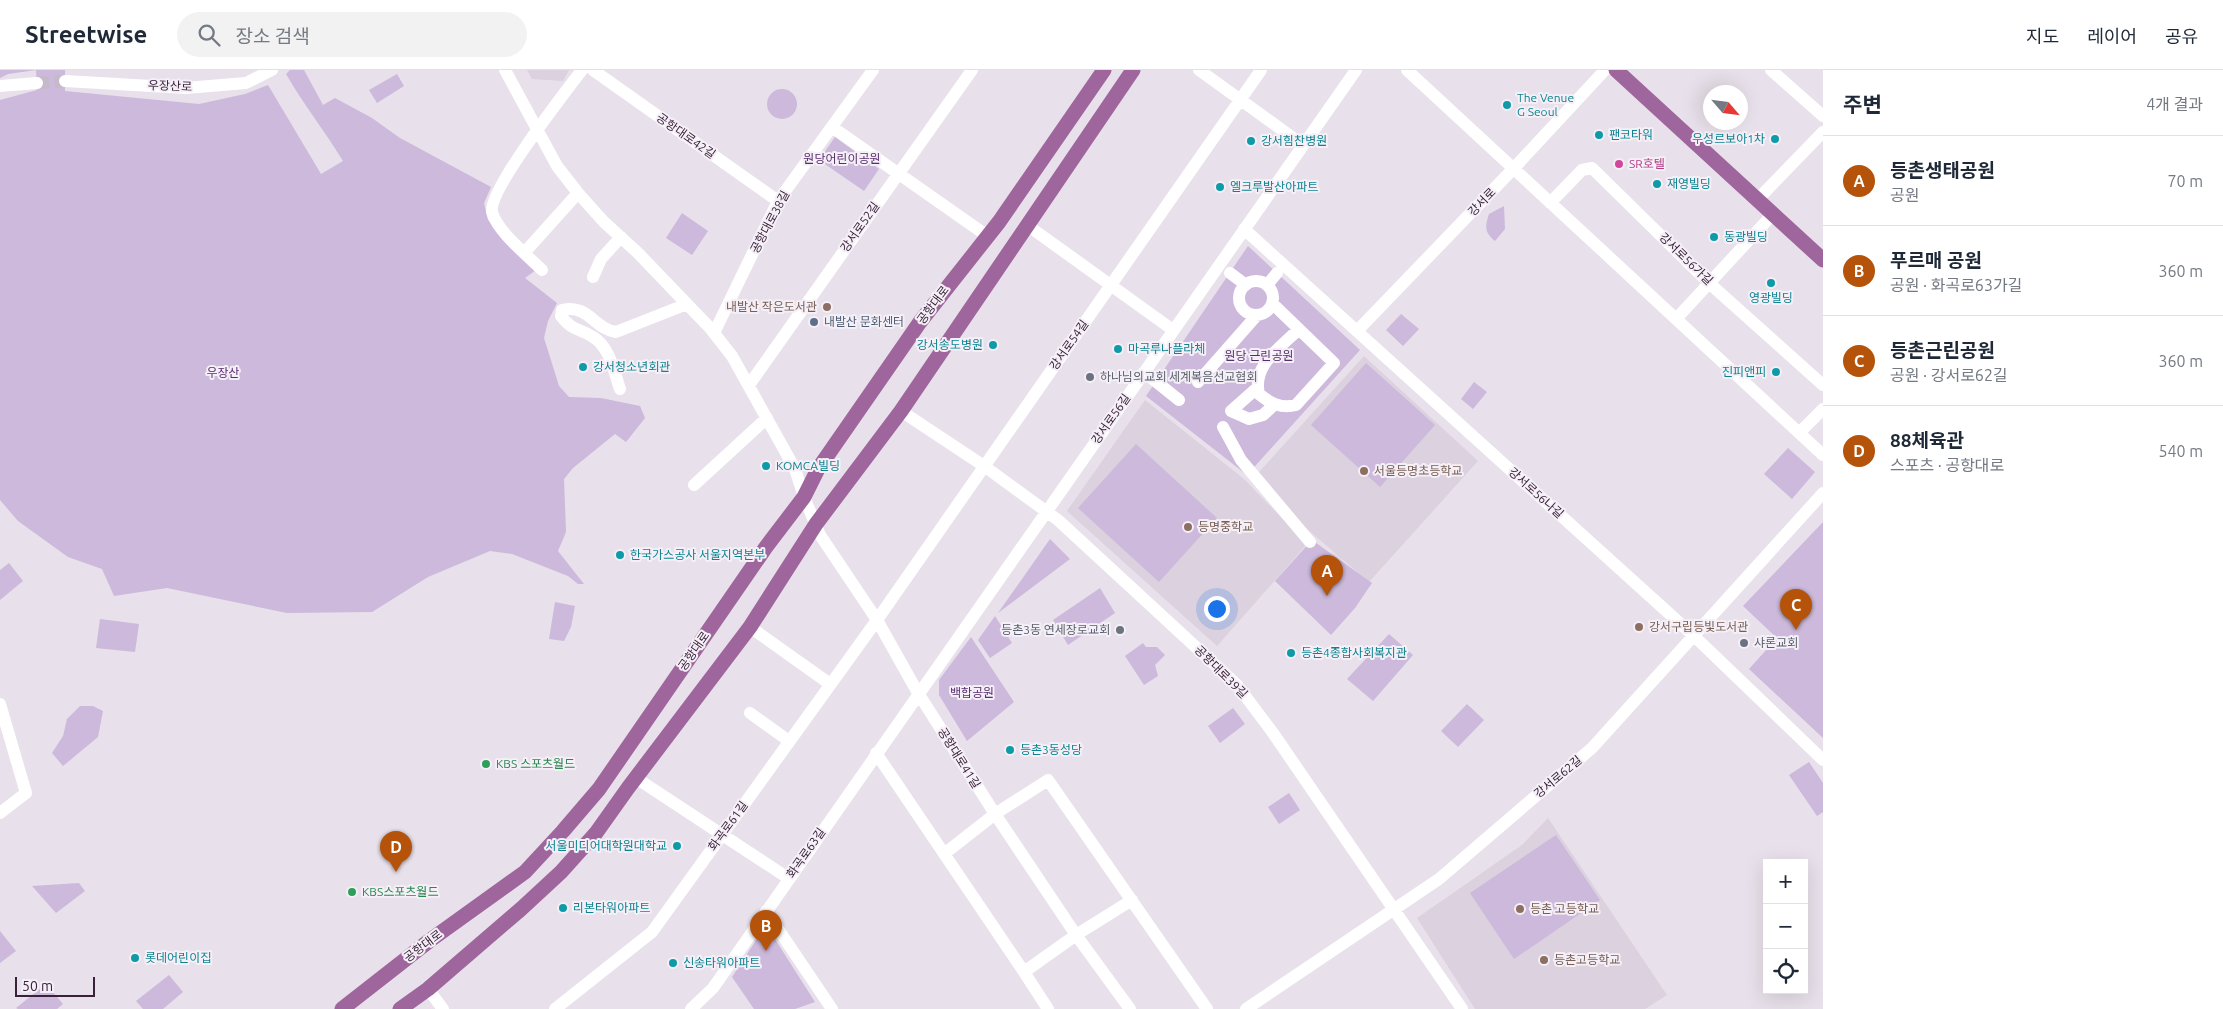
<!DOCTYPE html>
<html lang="ko">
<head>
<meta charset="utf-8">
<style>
	body { margin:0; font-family:Ubuntu,"Noto Sans KR",sans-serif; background:#f2f2f3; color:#1f2937 }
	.controls { position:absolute; right:15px; bottom:15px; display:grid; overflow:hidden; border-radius:0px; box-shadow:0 5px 20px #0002 }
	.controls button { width:45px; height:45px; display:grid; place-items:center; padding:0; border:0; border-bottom:1px solid #e0e1e3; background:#fff; color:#1f2937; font:25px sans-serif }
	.compass { position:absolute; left:1703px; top:15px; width:45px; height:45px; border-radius:50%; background:#fff; box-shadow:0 5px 20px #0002; rotate:118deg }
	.scale { position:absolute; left:15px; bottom:12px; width:80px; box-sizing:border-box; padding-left:5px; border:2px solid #392139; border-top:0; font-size:14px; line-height:18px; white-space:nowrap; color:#392139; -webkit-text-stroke:4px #f5f0f7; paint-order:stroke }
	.you { position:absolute; left:1216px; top:538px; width:18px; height:18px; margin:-12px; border:4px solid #fff; border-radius:50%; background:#1a73e8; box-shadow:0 0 0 8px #1a73e833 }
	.badge { display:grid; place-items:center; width:32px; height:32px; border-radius:50%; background:#b45309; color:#fff; font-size:16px; font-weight:700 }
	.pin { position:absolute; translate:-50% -41px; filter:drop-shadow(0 1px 2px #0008) }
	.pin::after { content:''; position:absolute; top:26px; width:18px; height:15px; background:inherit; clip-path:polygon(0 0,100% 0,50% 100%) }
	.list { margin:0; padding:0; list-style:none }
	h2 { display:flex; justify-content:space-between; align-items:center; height:65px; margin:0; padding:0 20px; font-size:21px }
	h2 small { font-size:16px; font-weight:400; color:#747a83 }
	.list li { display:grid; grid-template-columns:32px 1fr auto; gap:15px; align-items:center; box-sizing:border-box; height:90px; padding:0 20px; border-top:1px solid #e0e1e3 }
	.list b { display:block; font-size:19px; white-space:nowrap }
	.list p { margin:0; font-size:16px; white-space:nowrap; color:#747a83 }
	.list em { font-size:16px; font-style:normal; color:#747a83 }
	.icon { flex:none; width:28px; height:28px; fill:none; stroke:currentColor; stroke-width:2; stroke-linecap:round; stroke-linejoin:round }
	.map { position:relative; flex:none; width:1823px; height:939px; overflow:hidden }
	header { display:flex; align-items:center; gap:30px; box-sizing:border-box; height:70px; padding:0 25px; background:#fff; border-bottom:1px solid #e0e1e3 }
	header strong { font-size:24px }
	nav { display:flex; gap:28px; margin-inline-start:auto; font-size:18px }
	.search { width:350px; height:45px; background:#f2f2f3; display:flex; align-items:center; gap:12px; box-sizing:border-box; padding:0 18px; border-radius:28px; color:#747a83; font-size:19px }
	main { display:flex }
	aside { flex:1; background:#fff }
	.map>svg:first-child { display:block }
</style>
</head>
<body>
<header>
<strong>Streetwise</strong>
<div class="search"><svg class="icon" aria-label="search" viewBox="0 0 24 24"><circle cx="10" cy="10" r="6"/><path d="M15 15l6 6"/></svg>장소 검색</div>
<nav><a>지도</a><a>레이어</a><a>공유</a></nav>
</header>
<main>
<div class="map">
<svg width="1823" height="939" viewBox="0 0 1823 939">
	<rect width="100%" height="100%" fill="#e8e0ea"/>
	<path fill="#dcd1de" d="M 527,0 L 569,0 L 563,11 L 532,9 Z
		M 1364,286 L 1478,391 L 1369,512 L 1251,411 Z
		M 1145,330 L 1244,409 L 1307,474 L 1217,576 L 1067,441 Z
		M 1548,748 L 1667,925 L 1645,939 L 1475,939 L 1417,848 L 1522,775 Z"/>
	<path fill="#ccb9db" d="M 0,0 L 65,0 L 65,21 L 199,34 L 245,24 L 268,15 L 321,104 L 343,91 C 325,61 303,34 286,4 L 290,0 L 304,0 L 323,35 L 335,28 L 372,48 L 400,68 L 491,117 L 484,133 L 488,150 L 536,200 L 525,208 L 557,233 L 548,251 L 544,268 L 559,316 L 569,327 L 601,328 L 640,336 L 645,348 L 626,372 L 615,364 L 573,398 L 564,409 L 566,462 L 558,481 L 584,514 L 578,514 L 568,506 L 512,484 L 490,481 L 428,507 L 372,542 L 287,543 L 167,518 L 114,526 L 102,499 L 68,487 L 18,451 L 0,430 L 0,30 L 37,20 L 36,0 L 8,4 L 0,8 Z
		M 397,4 L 404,16 L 377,33 L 369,20 Z
		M767 34a15 15 0 1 1 30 0a15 15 0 1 1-30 0Z
		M 835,67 L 879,99 L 864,121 L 819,90 Z
		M 1504,136 L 1505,159 L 1495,171 C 1484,162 1485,156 1489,144 Z
		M 682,143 L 708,161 L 692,185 L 666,168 Z
		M 1248,176 L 1360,280 L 1247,405 L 1146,326 Z
		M 1401,244 L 1419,259 L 1403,276 L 1386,260 Z
		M 1366,293 L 1435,355 L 1380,417 L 1311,355 Z
		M 1474,312 L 1487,322 L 1473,339 L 1461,329 Z
		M 1136,374 L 1217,448 L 1159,512 L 1078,438 Z
		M 1788,378 L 1815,402 L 1792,429 L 1764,404 Z
		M 1823,452 L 1823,668 L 1749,599 L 1777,568 L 1743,536 Z
		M 1050,469 L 1070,489 L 998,543 Z
		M 1312,470 L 1372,513 L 1355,538 L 1331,565 L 1275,511 Z
		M 9,493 L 23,511 L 0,530 L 0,500 Z
		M 1100,518 L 1115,543 L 1068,575 L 1053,550 Z
		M 555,532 L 575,536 L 571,557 L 564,571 L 549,569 Z
		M 995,546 L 1012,573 L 990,588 L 978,570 Z
		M 100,549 L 139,554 L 135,582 L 96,578 Z
		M 1389,564 L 1413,585 L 1373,631 L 1347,609 Z
		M 971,567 L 1014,632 L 967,671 L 939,625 L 939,610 Z
		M 1143,573 L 1146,577 L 1157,577 L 1165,585 L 1155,595 L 1158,606 L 1144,615 L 1125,586 Z
		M 1467,634 L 1484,650 L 1458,677 L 1441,661 Z
		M 80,636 L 93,636 L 103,641 L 98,667 L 63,696 L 52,683 L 63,666 L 67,649 Z
		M 1233,638 L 1245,654 L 1220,673 L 1208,656 Z
		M 1809,692 L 1823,713 L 1823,742 L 1817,746 L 1789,705 Z
		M 1289,723 L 1300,740 L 1279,754 L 1268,737 Z
		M 1556,765 L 1600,830 L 1514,889 L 1470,823 Z
		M 79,813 L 85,821 L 56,843 L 32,816 Z
		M 766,855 L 815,932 L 795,939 L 754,939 L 732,907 Z
		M 0,861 L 16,881 L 0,893 Z
		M 169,905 L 183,922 L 163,939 L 143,939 L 136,931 Z
		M 46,914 L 63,934 L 57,939 L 18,939 L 16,938 Z"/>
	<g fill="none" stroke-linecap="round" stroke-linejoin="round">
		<path stroke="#c5bac7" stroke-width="12" stroke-dasharray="12 6" stroke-linecap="butt" d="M 37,13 L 65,11"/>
		<path stroke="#fff" stroke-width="12" d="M 505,0 L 557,96 L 578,123 L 604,152 L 638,183 L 710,258 L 732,286 L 795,399 L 804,427 L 820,465 L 877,550 L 918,623 L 995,744 L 1076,865 L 1130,939
			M 593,0 L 778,131
			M 1199,0 L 1303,75
			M 1407,0 L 1823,385
			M 1771,0 L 1823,46
			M 65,11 L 186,18 L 246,13 L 272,0
			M 0,16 L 37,13
			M 832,57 L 986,165
			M 1757,130 L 1823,62
			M 1550,133 L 1582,100 L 1592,98 L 1709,213 L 1823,315
			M 1027,155 L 1173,260
			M 1244,159 L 1694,566 L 1823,690
			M 525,182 L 578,123
			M 542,200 C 527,185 497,161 492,142 C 488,121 566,21 582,0
			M 1230,203 L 1246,215
			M 593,207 L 601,189 L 621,167
			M1239 228a17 17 0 1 1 34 0a17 17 0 1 1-34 0Z
			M 1267,215 L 1277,203
			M 1272,233 L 1334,293 L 1296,335 C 1281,339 1270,333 1259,324 C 1252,295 1280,278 1299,259
			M 1676,249 L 1773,144
			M 1357,261 L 1514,98 L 1605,0
			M 714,263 L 778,131 L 873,0
			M 1144,302 L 1179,330
			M 1198,312 L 1257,245
			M 749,315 L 972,0
			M 1257,318 L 1231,341 L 1249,349 L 1263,345 L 1274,335
			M 620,319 C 614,302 610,277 593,267 C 579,258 572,261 561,246 L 562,240 C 589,234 593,258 616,262 L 687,234
			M 901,341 L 984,396 L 1058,450 L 1237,615 L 1273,663 L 1462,939
			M 1223,357 L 1241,390 L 1310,472
			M 1799,363 L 1823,339
			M 694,415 L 767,348
			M 750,557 L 830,614
			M 0,634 L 26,723 L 0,743
			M 750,643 L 789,671
			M 876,683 L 1024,902
			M 636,708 L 788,808
			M 944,784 L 995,744 L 1048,710 L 1207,939
			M 766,841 L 832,939
			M 428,919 L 443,939
			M 555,939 L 652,862 L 877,550 L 1261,0
			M 691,939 L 713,918 L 1356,0
			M 1048,939 L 1024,902 L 1076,865 L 1132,830
			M 1246,939 L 1439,809 L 1592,678 L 1823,423"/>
		<path stroke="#9e669c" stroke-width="15" d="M 1616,0 L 1823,190
			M 342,939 L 429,871 L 525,802 L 563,761 L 599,719 L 766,477 L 804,427 L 818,399 L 920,252 L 999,152 L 1104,0
			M 400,939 L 428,919 L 521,839 L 561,802 L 596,763 L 628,718 L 750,557 L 816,454 L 901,341 L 1133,0"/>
	</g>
	<g fill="#0f9aa8" stroke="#f5f0f7" stroke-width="2">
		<circle cx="1507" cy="35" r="5"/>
		<circle cx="1599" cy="65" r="5"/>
		<circle cx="1775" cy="69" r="5"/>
		<circle cx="1251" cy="71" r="5"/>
		<circle cx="1657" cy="114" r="5"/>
		<circle cx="1220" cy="117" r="5"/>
		<circle cx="1714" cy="167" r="5"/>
		<circle cx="1771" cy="213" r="5"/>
		<circle cx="993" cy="275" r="5"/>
		<circle cx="1118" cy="279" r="5"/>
		<circle cx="583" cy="297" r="5"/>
		<circle cx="1776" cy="302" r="5"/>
		<circle cx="766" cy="396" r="5"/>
		<circle cx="620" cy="485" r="5"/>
		<circle cx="1291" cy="583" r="5"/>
		<circle cx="1010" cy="680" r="5"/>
		<circle cx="677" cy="776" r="5"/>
		<circle cx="563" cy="838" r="5"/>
		<circle cx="135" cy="888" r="5"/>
		<circle cx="673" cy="893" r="5"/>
	</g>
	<circle fill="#d1479c" stroke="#f5f0f7" stroke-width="2" cx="1619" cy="94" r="5"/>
	<g fill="#8d6e63" stroke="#f5f0f7" stroke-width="2">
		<circle cx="827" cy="237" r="5"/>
		<circle cx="1364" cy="401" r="5"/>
		<circle cx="1188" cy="457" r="5"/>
		<circle cx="1639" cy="557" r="5"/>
		<circle cx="1520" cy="839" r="5"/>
		<circle cx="1544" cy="890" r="5"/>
	</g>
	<circle fill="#5c6f8a" stroke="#f5f0f7" stroke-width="2" cx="814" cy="252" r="5"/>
	<g fill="#6b7280" stroke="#f5f0f7" stroke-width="2">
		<circle cx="1090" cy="307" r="5"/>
		<circle cx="1120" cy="560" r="5"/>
		<circle cx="1744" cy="573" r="5"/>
	</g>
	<g fill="#2e9e5b" stroke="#f5f0f7" stroke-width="2">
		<circle cx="486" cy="694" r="5"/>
		<circle cx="352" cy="822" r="5"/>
	</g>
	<g text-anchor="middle" stroke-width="4" stroke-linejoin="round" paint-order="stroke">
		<g font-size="12" fill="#392139" stroke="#f5f0f7">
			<text transform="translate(170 16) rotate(2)" y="4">우장산로</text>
			<text transform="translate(686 66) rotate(35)" y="4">공항대로42길</text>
			<text transform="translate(1482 132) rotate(-46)" y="4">강서로</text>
			<text transform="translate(770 152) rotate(-62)" y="4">공항대로38길</text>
			<text transform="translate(860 157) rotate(-55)" y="4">강서로52길</text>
			<text transform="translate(1686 189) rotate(44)" y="4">강서로56가길</text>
			<text transform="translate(933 235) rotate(-53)" y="4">공항대로</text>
			<text transform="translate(1069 275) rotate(-55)" y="4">강서로54길</text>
			<text transform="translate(1111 349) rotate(-55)" y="4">강서로56길</text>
			<text transform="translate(1536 423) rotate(42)" y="4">강서로56나길</text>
			<text transform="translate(694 581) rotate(-55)" y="4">공항대로</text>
			<text transform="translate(1221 602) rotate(45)" y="4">공항대로39길</text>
			<text transform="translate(959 688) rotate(58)" y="4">공항대로41길</text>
			<text transform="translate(1558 707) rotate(-40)" y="4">강서로62길</text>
			<text transform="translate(728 756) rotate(-54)" y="4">화곡로61길</text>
			<text transform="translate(806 783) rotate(-55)" y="4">화곡로63길</text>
			<text transform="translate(423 876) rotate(-37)" y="4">공항대로</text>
		</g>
		<g font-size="12" fill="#0d838f" stroke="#f5f0f7" text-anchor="start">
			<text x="1517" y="32">The Venue<tspan x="1517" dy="14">G Seoul</tspan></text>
			<text x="1609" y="69">팬코타워</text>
			<text x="1765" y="73" text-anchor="end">우성르보아1차</text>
			<text x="1261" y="75">강서힘찬병원</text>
			<text x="1667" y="118">재영빌딩</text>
			<text x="1230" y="121">엘크루발산아파트</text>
			<text x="1724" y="171">동광빌딩</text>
			<text x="1771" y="232" text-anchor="middle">영광빌딩</text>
			<text x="983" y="279" text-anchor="end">강서송도병원</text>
			<text x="1128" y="283">마곡루나플라체</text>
			<text x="593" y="301">강서청소년회관</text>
			<text x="1766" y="306" text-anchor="end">진피앤피</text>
			<text x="776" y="400">KOMCA빌딩</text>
			<text x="630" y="489">한국가스공사 서울지역본부</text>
			<text x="1301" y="587">등촌4종합사회복지관</text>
			<text x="1020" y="684">등촌3동성당</text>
			<text x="667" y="780" text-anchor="end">서울미디어대학원대학교</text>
			<text x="573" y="842">리본타워아파트</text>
			<text x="145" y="892">롯데어린이집</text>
			<text x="683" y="897">신송타워아파트</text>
		</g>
		<g font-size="12" fill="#592e6e" stroke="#f5f0f7">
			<text x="842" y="93">원당어린이공원</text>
			<text x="1259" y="290">원당 근린공원</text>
			<text x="223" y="307">우장산</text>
			<text x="972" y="627">백합공원</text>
		</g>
		<g font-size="12" fill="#b23c85" stroke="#f5f0f7" text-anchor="start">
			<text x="1629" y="98">SR호텔</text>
		</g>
		<g font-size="12" fill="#785e54" stroke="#f5f0f7" text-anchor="start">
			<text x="817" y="241" text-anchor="end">내발산 작은도서관</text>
			<text x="1374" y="405">서울등명초등학교</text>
			<text x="1198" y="461">등명중학교</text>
			<text x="1649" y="561">강서구립등빛도서관</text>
			<text x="1530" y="843">등촌 고등학교</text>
			<text x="1554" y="894">등촌고등학교</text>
		</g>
		<g font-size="12" fill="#4e5e75" stroke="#f5f0f7" text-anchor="start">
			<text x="824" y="256">내발산 문화센터</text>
		</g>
		<g font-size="12" fill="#5b616d" stroke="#f5f0f7" text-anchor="start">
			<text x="1100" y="311">하나님의교회 세계복음선교협회</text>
			<text x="1110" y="564" text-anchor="end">등촌3동 연세장로교회</text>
			<text x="1754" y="577">샤론교회</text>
		</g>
		<g font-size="12" fill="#27864d" stroke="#f5f0f7" text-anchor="start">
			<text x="496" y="698">KBS 스포츠월드</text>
			<text x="362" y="826">KBS스포츠월드</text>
		</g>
	</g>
</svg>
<div class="controls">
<button>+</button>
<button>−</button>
<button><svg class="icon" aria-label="locate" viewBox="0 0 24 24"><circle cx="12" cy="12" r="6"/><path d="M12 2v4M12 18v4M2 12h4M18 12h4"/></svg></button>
</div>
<svg class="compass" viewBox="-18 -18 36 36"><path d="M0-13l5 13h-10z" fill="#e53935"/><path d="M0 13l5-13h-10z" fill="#747a83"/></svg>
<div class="scale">50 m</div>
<div class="you"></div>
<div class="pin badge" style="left:1327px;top:526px">A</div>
<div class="pin badge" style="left:766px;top:881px">B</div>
<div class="pin badge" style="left:1796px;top:560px">C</div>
<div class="pin badge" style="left:396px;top:802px">D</div>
</div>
<aside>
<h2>주변<small>4개 결과</small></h2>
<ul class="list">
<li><span class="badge">A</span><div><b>등촌생태공원</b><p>공원</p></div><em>70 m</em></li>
<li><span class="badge">B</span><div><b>푸르매 공원</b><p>공원 · 화곡로63가길</p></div><em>360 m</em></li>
<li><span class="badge">C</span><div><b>등촌근린공원</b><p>공원 · 강서로62길</p></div><em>360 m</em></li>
<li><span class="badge">D</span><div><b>88체육관</b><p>스포츠 · 공항대로</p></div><em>540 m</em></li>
</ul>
</aside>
</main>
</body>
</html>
